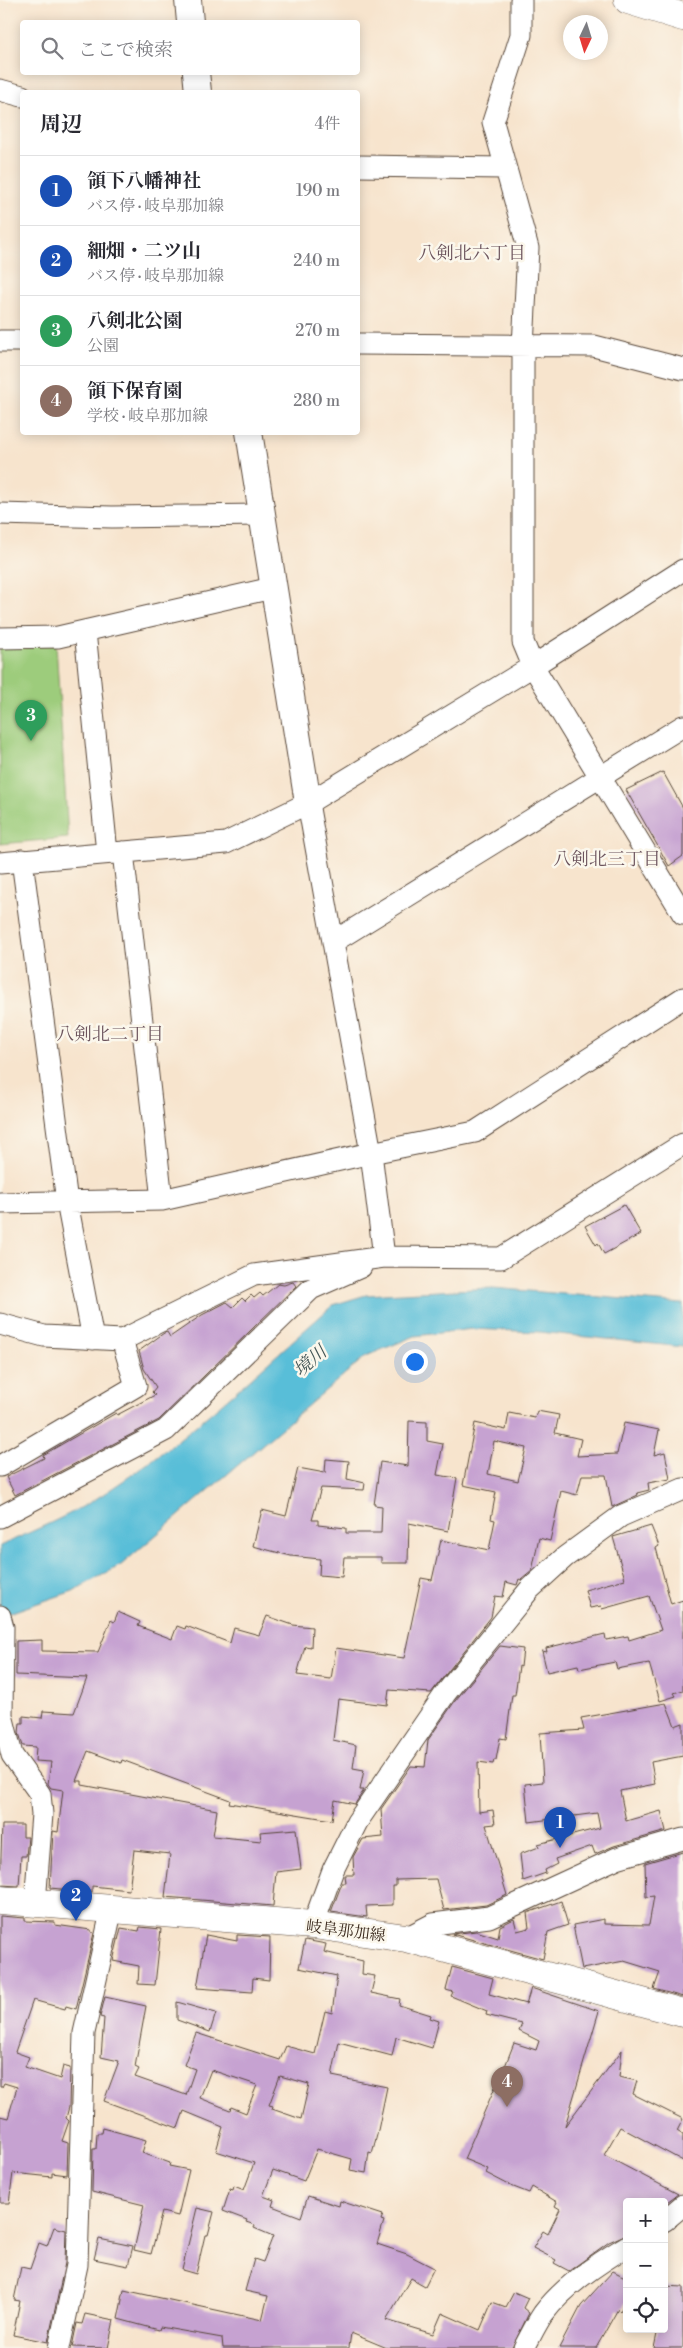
<!DOCTYPE html>
<html lang="ja">
<head>
<meta charset="utf-8">
<style>
	body { margin:0; font-family:"Libre Bodoni","Noto Serif JP",serif; background:#f7f7f7; color:#2b2b33 }
	.controls { position:absolute; right:15px; bottom:15px; display:grid; overflow:hidden; border-radius:5px; box-shadow:0 2px 12px #0003 }
	.controls button { width:45px; height:45px; display:grid; place-items:center; padding:0; border:0; border-bottom:1px solid #e1e1e2; background:#fff; color:#2b2b33; font:25px sans-serif }
	.compass { position:absolute; left:563px; top:15px; width:45px; height:45px; border-radius:50%; background:#fff; box-shadow:0 2px 12px #0003; rotate:184deg }
	.you { position:absolute; left:414px; top:1361px; width:18px; height:18px; margin:-12px; border:4px solid #fff; border-radius:50%; background:#1a73e8; box-shadow:0 0 0 8px #1a73e833 }
	.badge { display:grid; place-items:center; width:32px; height:32px; border-radius:50%; background:#d93025; color:#fff; font-size:16px; font-weight:700 }
	.pin { position:absolute; translate:-50% -41px; filter:drop-shadow(0 1px 2px #0008) }
	.pin::after { content:''; position:absolute; top:26px; width:18px; height:15px; background:inherit; clip-path:polygon(0 0,100% 0,50% 100%) }
	.list { margin:0; padding:0; list-style:none }
	h2 { display:flex; justify-content:space-between; align-items:center; height:65px; margin:0; padding:0 20px; font-size:21px }
	h2 small { font-size:16px; font-weight:400; color:#7c7c81 }
	.list li { display:grid; grid-template-columns:32px 1fr auto; gap:15px; align-items:center; box-sizing:border-box; height:70px; padding:0 20px; border-top:1px solid #e1e1e2 }
	.list b { display:block; font-size:19px; white-space:nowrap }
	.list p { margin:0; font-size:16px; white-space:nowrap; color:#7c7c81 }
	.list em { font-size:16px; font-style:normal; color:#7c7c81 }
	.icon { flex:none; width:28px; height:28px; fill:none; stroke:currentColor; stroke-width:2; stroke-linecap:round; stroke-linejoin:round }
	.map { position:relative; flex:none; width:683px; height:2348px; overflow:hidden }
	.search { position:absolute; background:#fff; box-shadow:0 2px 12px #0003; left:20px; top:20px; width:340px; height:55px; display:flex; align-items:center; gap:12px; box-sizing:border-box; padding:0 18px; border-radius:5px; color:#7c7c81; font-size:19px }
	.panel { position:absolute; background:#fff; box-shadow:0 2px 12px #0003; left:20px; top:90px; width:340px; height:345px; border-radius:5px }
	.map>svg:first-child { display:block }
</style>
</head>
<body>
<div class="map">
<svg width="683" height="2348" viewBox="0 0 683 2348">
	<rect width="100%" height="100%" fill="#fbf7ec"/>
	<filter id="ink" filterUnits="userSpaceOnUse"><feTurbulence type="fractalNoise" baseFrequency=".02" numOctaves="2"/><feDisplacementMap in="SourceGraphic" scale="10" xChannelSelector="R" yChannelSelector="G"/><feConvolveMatrix kernelMatrix="1 2 1 2 8 2 1 2 1" color-interpolation-filters="sRGB"/></filter>
	<filter id="wash" filterUnits="userSpaceOnUse"><feTurbulence type="fractalNoise" baseFrequency=".0096" numOctaves="4" result="noise"/><feDisplacementMap in="SourceGraphic" scale="20" xChannelSelector="R" yChannelSelector="G"/><feGaussianBlur stdDeviation="1.12" result="paint"/><feColorMatrix in="noise" values="0 0 0 0 0 0 0 0 0 0 0 0 0 0 0 0 0 1.4 0 .05"/><feComposite in="paint" operator="in"/></filter>
	<g filter="url(#wash)">
		<rect width="100%" height="100%" fill="#f7e4cd"/>
		<path fill="#9dcc7b" stroke="#6c7b4c" d="M 0,644 L 56,644 L 68,838 L 0,844 Z"/>
		<path fill="#59bed8" stroke="#4a747b" d="M 493,1288 L 683,1304 L 683,1347 L 540,1332 L 472,1329 L 415,1336 L 366,1356 L 121,1565 L 73,1591 L 0,1616 L 0,1546 C 36,1529 75,1514 108,1491 C 189,1438 260,1369 333,1305 L 366,1295 Z"/>
		<g id="blocks">
			<path fill="#c6a2d1" fill-rule="evenodd" d="M 663,772 L 683,808 L 683,856 L 669,866 L 626,790 Z
				M 624,1205 L 641,1234 L 604,1254 L 598,1243 L 596,1245 L 585,1226 Z
				M 293,1282 L 296,1286 L 159,1420 L 15,1495 L 6,1477 L 44,1458 L 43,1455 L 116,1413 L 117,1415 L 155,1395 L 152,1392 L 156,1387 L 144,1369 L 139,1351 L 164,1333 L 167,1332 L 170,1337 L 202,1315 L 227,1302 L 233,1307 L 242,1298 L 245,1301 L 251,1295 L 254,1298 L 260,1293 L 263,1296 L 278,1284 L 284,1285 Z
				M 537,1411 L 559,1415 L 555,1433 L 581,1439 L 577,1456 L 617,1454 L 624,1423 L 659,1430 L 654,1455 L 665,1452 L 670,1479 L 648,1483 L 649,1490 L 637,1493 L 638,1495 L 612,1507 L 606,1475 L 582,1475 L 577,1495 L 561,1491 L 550,1541 L 539,1538 L 532,1571 L 521,1580 L 519,1579 L 517,1585 L 506,1582 L 503,1597 L 495,1596 L 491,1617 L 431,1693 L 389,1690 L 387,1705 L 338,1699 L 333,1740 L 356,1745 L 353,1768 L 364,1770 L 360,1790 L 364,1790 L 355,1804 L 335,1800 L 332,1820 L 229,1803 L 230,1800 L 122,1760 L 121,1763 L 88,1751 L 76,1781 L 82,1781 L 82,1785 L 217,1810 L 213,1836 L 261,1841 L 260,1832 L 296,1829 L 301,1869 L 276,1872 L 273,1906 L 165,1897 L 170,1854 L 134,1850 L 129,1890 L 92,1886 L 92,1892 L 50,1888 L 53,1831 L 58,1832 L 63,1790 L 51,1788 L 48,1784 L 51,1762 L 35,1761 L 36,1747 L 23,1746 L 19,1733 L 20,1723 L 23,1723 L 23,1716 L 42,1718 L 43,1711 L 74,1713 L 87,1678 L 16,1675 L 16,1641 L 42,1640 L 42,1651 L 98,1652 L 111,1620 L 114,1622 L 118,1612 L 140,1622 L 138,1626 L 172,1639 L 177,1626 L 185,1629 L 186,1626 L 230,1643 L 234,1628 L 259,1635 L 267,1616 L 293,1625 L 312,1627 L 311,1647 L 305,1646 L 297,1675 L 331,1679 L 336,1648 L 404,1658 L 421,1578 L 432,1580 L 441,1540 L 489,1550 L 495,1520 L 491,1519 L 496,1492 L 463,1485 L 475,1423 L 506,1430 L 509,1413 L 535,1418 ZM 494,1441 L 526,1448 L 518,1481 L 488,1474 Z
				M 409,1421 L 427,1422 L 427,1441 L 443,1444 L 437,1475 L 457,1478 L 448,1531 L 409,1523 L 408,1563 L 381,1563 L 381,1557 L 344,1557 L 342,1577 L 319,1575 L 320,1559 L 291,1556 L 253,1546 L 262,1510 L 286,1516 L 298,1468 L 325,1473 L 326,1459 L 349,1461 L 347,1479 L 365,1483 L 364,1490 L 321,1488 L 312,1520 L 318,1520 L 318,1525 L 346,1528 L 346,1533 L 381,1533 L 382,1506 L 374,1505 L 380,1462 L 408,1466 Z
				M 651,1526 L 659,1546 L 656,1548 L 671,1604 L 683,1600 L 683,1690 L 674,1693 L 676,1696 L 660,1701 L 649,1663 L 617,1669 L 615,1662 L 579,1669 L 578,1665 L 547,1672 L 542,1651 L 547,1652 L 546,1648 L 605,1634 L 606,1640 L 628,1636 L 629,1640 L 661,1630 L 649,1596 L 602,1609 L 601,1606 L 590,1608 L 585,1590 L 625,1579 L 613,1537 Z
				M 500,1646 L 523,1649 L 521,1667 L 519,1666 L 515,1695 L 512,1695 L 506,1739 L 500,1738 L 496,1760 L 494,1760 L 493,1764 L 478,1762 L 479,1812 L 493,1810 L 495,1824 L 486,1825 L 507,1895 L 486,1905 L 444,1910 L 436,1879 L 396,1880 L 396,1886 L 393,1886 L 393,1905 L 366,1906 L 367,1917 L 331,1912 L 342,1883 L 346,1883 L 345,1875 L 354,1875 L 353,1857 L 363,1839 L 383,1837 L 381,1809 L 411,1766 L 425,1767 L 428,1740 L 455,1701 Z
				M 666,1703 L 675,1726 L 683,1723 L 683,1756 L 651,1762 L 655,1784 L 620,1791 L 626,1821 L 661,1811 L 666,1831 L 614,1846 L 595,1854 L 592,1846 L 555,1859 L 557,1864 L 545,1870 L 546,1873 L 523,1881 L 520,1854 L 539,1847 L 538,1844 L 600,1828 L 597,1813 L 529,1822 L 525,1784 L 543,1782 L 540,1733 L 584,1730 L 581,1718 Z
				M 2,1825 L 23,1825 L 23,1837 L 28,1837 L 26,1856 L 21,1856 L 19,1886 L 0,1885 Z
				M 683,1852 L 683,1997 L 654,1989 L 660,1972 L 624,1961 L 582,1969 L 573,1925 L 604,1919 L 604,1924 L 649,1925 L 654,1896 L 646,1897 L 645,1863 Z
				M 561,1901 L 568,1925 L 548,1932 L 543,1959 L 452,1934 L 476,1931 L 498,1938 L 500,1926 L 514,1919 L 517,1931 L 529,1928 L 527,1913 Z
				M 0,1916 L 25,1918 L 25,1921 L 55,1922 L 55,1925 L 91,1930 L 91,1932 L 94,1933 L 76,2009 L 66,2006 L 65,2009 L 33,2000 L 15,2052 L 29,2057 L 25,2067 L 60,2079 L 63,2066 L 70,2068 L 69,2107 L 66,2118 L 69,2121 L 62,2141 L 68,2143 L 67,2175 L 52,2173 L 52,2177 L 13,2173 L 9,2203 L 0,2203 L 0,2116 L 8,2118 L 17,2087 L 4,2083 L 2,2087 L 0,2087 Z
				M 140,1927 L 161,1929 L 155,1985 L 138,1984 L 139,1966 L 113,1961 L 121,1928 L 139,1931 Z
				M 206,1935 L 237,1941 L 237,1935 L 270,1937 L 269,1980 L 253,1978 L 252,1992 L 197,1988 Z
				M 305,1940 L 326,1944 L 324,1952 L 363,1961 L 362,1974 L 375,1976 L 371,1993 L 400,1999 L 399,2005 L 431,2015 L 430,2018 L 439,2021 L 432,2048 L 396,2037 L 392,2056 L 339,2042 L 332,2076 L 387,2087 L 377,2135 L 372,2153 L 369,2152 L 366,2173 L 350,2170 L 352,2159 L 317,2149 L 304,2181 L 273,2170 L 263,2196 L 274,2200 L 272,2206 L 301,2217 L 308,2196 L 339,2206 L 340,2201 L 383,2215 L 381,2220 L 384,2221 L 377,2244 L 407,2254 L 434,2268 L 425,2286 L 411,2278 L 386,2320 L 433,2334 L 442,2313 L 480,2330 L 492,2302 L 506,2307 L 514,2292 L 528,2298 L 523,2308 L 529,2313 L 512,2348 L 387,2348 L 351,2333 L 349,2348 L 223,2348 L 222,2338 L 160,2327 L 159,2330 L 118,2319 L 124,2290 L 262,2320 L 268,2296 L 245,2291 L 254,2259 L 263,2262 L 273,2236 L 254,2228 L 255,2225 L 246,2222 L 247,2220 L 223,2211 L 230,2189 L 233,2190 L 234,2186 L 244,2190 L 254,2163 L 216,2151 L 223,2127 L 184,2111 L 178,2128 L 104,2101 L 119,2061 L 101,2057 L 104,2018 L 100,2017 L 105,1997 L 146,2006 L 135,2067 L 139,2069 L 135,2077 L 186,2095 L 195,2069 L 184,2065 L 196,2033 L 280,2060 L 286,2046 L 315,2054 L 325,2011 L 332,2013 L 337,1976 L 299,1968 ZM 211,2070 L 257,2085 L 246,2113 L 231,2107 L 230,2110 L 200,2098 ZM 280,2076 L 309,2084 L 301,2119 L 272,2109 L 273,2106 L 269,2105 Z
				M 452,1967 L 493,1978 L 489,1994 L 526,2004 L 531,1988 L 599,2011 L 565,2126 L 622,2050 L 619,2077 L 637,2081 L 633,2094 L 683,2119 L 677,2131 L 683,2135 L 683,2161 L 620,2127 L 604,2155 L 678,2194 L 664,2204 L 664,2202 L 627,2202 L 627,2234 L 609,2242 L 569,2271 L 554,2263 L 556,2260 L 533,2248 L 543,2231 L 548,2234 L 560,2209 L 555,2206 L 557,2202 L 532,2187 L 529,2193 L 511,2186 L 486,2173 L 488,2169 L 464,2159 L 495,2087 L 497,2087 L 514,2043 L 536,2050 L 539,2041 L 519,2031 L 522,2024 L 486,2015 L 487,2011 L 451,1996 L 453,1992 L 446,1990 Z
				M 177,2002 L 216,2013 L 210,2032 L 177,2020 Z
				M 103,2128 L 146,2140 L 142,2153 L 170,2163 L 169,2166 L 189,2170 L 178,2216 L 162,2212 L 151,2254 L 134,2250 L 144,2205 L 92,2192 L 93,2149 L 96,2149 L 97,2133 L 102,2133 Z
				M 197,2208 L 214,2212 L 208,2235 L 205,2235 L 196,2274 L 182,2270 Z
				M 54,2227 L 66,2230 L 65,2263 L 48,2342 L 13,2335 L 20,2301 L 14,2300 L 21,2267 L 30,2269 L 39,2243 L 47,2246 Z
				M 99,2239 L 133,2246 L 128,2266 L 94,2259 Z
				M 613,2271 L 627,2278 L 627,2301 L 620,2311 L 618,2309 L 596,2348 L 559,2348 L 581,2306 Z
				M 664,2286 L 683,2287 L 683,2348 L 654,2348 L 658,2329 L 664,2329 Z
				M 85,2314 L 114,2320 L 108,2348 L 72,2347 L 77,2323 L 82,2324 Z"/>
		</g>
	</g>
	<g filter="url(#ink)">
		<use href="#blocks" fill-opacity="0" stroke="#574638" stroke-width="1"/>
		<g fill="none" stroke-linecap="round" stroke-linejoin="round">
			<g stroke="#574638" stroke-width="23">
				<path id="minor" d="M 521,0 L 521,35 L 493,122 L 528,248 L 523,347 L 523,642 L 533,666 L 683,914
					M 0,90 L 22,96
					M 358,166 L 504,168
					M 0,341 L 22,341
					M 358,344 L 594,346 L 683,369
					M 0,514 L 112,517 L 260,515
					M 85,631 L 107,853
					M 0,638 L 58,637 L 272,588
					M 308,803 L 371,1153 L 384,1257
					M 123,852 L 162,1200
					M 22,860 L 67,1202 L 93,1339
					M 0,863 L 226,843 L 308,803 L 533,666 L 683,570
					M 333,942 L 683,726
					M 0,1203 L 162,1200 L 371,1153 L 475,1132 L 683,998
					M 0,1324 L 44,1336 L 122,1340 L 254,1275 L 384,1257 L 501,1258 L 683,1144
					M 0,1466 L 136,1386 L 122,1340
					M 0,1517 L 166,1430 L 311,1289 L 361,1267
					M 0,1616 L 3,1627 L 2,1715 L 12,1755 L 40,1794 L 42,1814 L 35,1903
					M 313,1925 L 333,1870 L 357,1822 L 445,1694 L 530,1589 L 565,1557 L 621,1516 L 683,1489
					M 406,1938 L 433,1924 L 489,1917 L 617,1858 L 683,1839
					M 664,2221 L 683,2205
					M 59,2348 L 77,2265 L 84,2033 L 112,1908
					M 524,2348 C 530,2337 536,2324 543,2314 C 564,2286 597,2264 627,2246"/>
			</g>
			<g stroke="#574638" stroke-width="28">
				<path id="tertiary" d="M 188,0 L 190,22
					M 196,72 L 198,92
					M 249,432 L 308,803"/>
			</g>
			<g stroke="#574638" stroke-width="29">
				<path id="secondary" d="M 0,1900 L 313,1925 L 406,1938 L 683,2013"/>
			</g>
			<g stroke="#574638" stroke-width="29">
				<path id="primary" d="M 628,0 L 683,17"/>
			</g>
			<use href="#minor" stroke="#fff" stroke-width="21"/>
			<use href="#tertiary" stroke="#fff" stroke-width="26"/>
			<use href="#secondary" stroke="#fff" stroke-width="28"/>
			<use href="#primary" stroke="#fff" stroke-width="28"/>
		</g>
	</g>
	<g text-anchor="middle" stroke-width="5" stroke-linejoin="round" paint-order="stroke">
		<g font-size="16" fill="#3b2a1e" stroke="#fbf7ec">
			<text transform="translate(346 1930) rotate(7)" y="6">岐阜那加線</text>
		</g>
		<g font-size="18" fill="#6c545d" stroke="#fbf7ec">
			<text x="472" y="259">八剣北六丁目</text>
			<text x="607" y="865">八剣北三丁目</text>
			<text x="110" y="1040">八剣北二丁目</text>
		</g>
		<g font-size="18" font-style="italic" fill="#445656" stroke="#fbf7ec">
			<text transform="translate(310 1361) rotate(-41)" y="6">境川</text>
		</g>
	</g>
</svg>
<div class="controls">
<button>+</button>
<button>−</button>
<button><svg class="icon" aria-label="locate" viewBox="0 0 24 24"><circle cx="12" cy="12" r="6"/><path d="M12 2v4M12 18v4M2 12h4M18 12h4"/></svg></button>
</div>
<svg class="compass" viewBox="-18 -18 36 36"><path d="M0-13l5 13h-10z" fill="#e53935"/><path d="M0 13l5-13h-10z" fill="#7c7c81"/></svg>
<div class="you"></div>
<div class="pin badge" style="left:560px;top:1848px;background:#1a4fb4">1</div>
<div class="pin badge" style="left:76px;top:1921px;background:#1a4fb4">2</div>
<div class="pin badge" style="left:31px;top:741px;background:#2e9e5b">3</div>
<div class="pin badge" style="left:507px;top:2107px;background:#8d6e63">4</div>
<div class="search"><svg class="icon" aria-label="search" viewBox="0 0 24 24"><circle cx="10" cy="10" r="6"/><path d="M15 15l6 6"/></svg>ここで検索</div>
<section class="panel">
<h2>周辺<small>4件</small></h2>
<ul class="list">
<li><span class="badge" style="background:#1a4fb4">1</span><div><b>領下八幡神社</b><p>バス停 · 岐阜那加線</p></div><em>190 m</em></li>
<li><span class="badge" style="background:#1a4fb4">2</span><div><b>細畑・二ツ山</b><p>バス停 · 岐阜那加線</p></div><em>240 m</em></li>
<li><span class="badge" style="background:#2e9e5b">3</span><div><b>八剣北公園</b><p>公園</p></div><em>270 m</em></li>
<li><span class="badge" style="background:#8d6e63">4</span><div><b>領下保育園</b><p>学校 · 岐阜那加線</p></div><em>280 m</em></li>
</ul>
</section>
</div>
</body>
</html>
